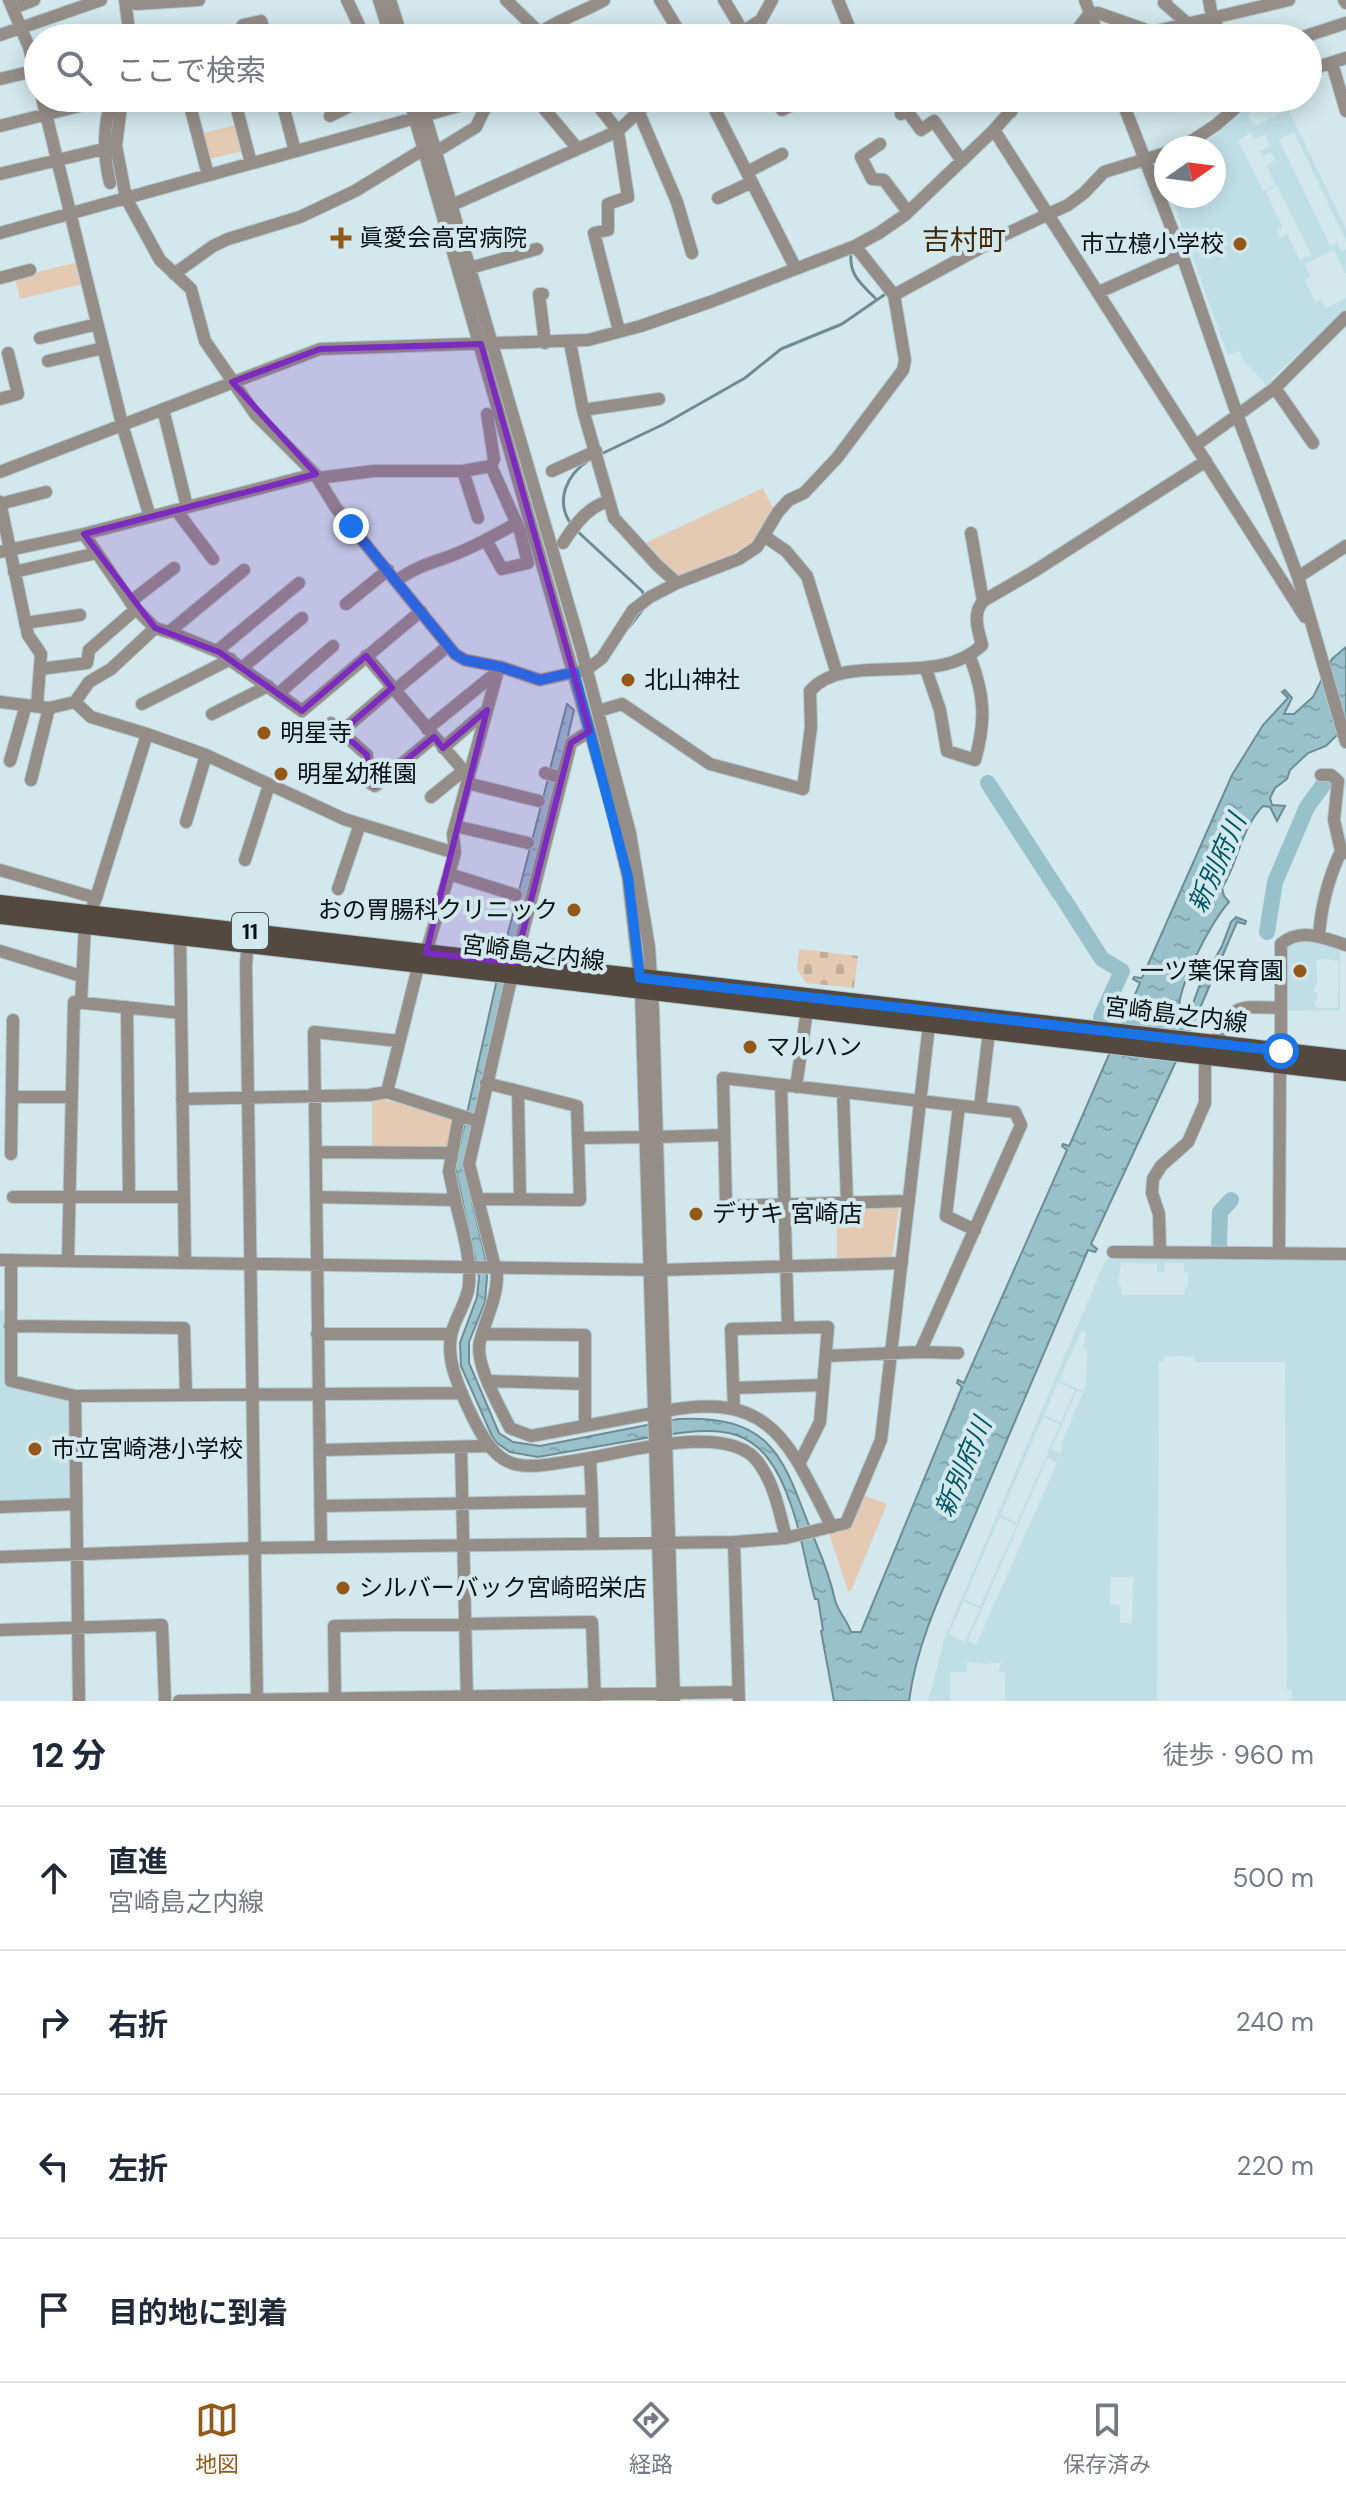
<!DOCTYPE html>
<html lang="ja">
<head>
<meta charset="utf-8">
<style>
	body { margin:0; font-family:"DM Sans","Noto Sans JP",sans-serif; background:#f2f2f3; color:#1f2937 }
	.compass { position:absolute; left:1154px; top:136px; width:72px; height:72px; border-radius:50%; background:#fff; box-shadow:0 4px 20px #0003; rotate:76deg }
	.stop { position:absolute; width:24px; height:24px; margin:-18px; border:6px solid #1a73e8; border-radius:50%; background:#fff }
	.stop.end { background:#1a73e8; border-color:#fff; box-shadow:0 2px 8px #0008 }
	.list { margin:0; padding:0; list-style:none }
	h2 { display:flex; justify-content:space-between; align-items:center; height:104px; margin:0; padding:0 32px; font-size:34px }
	h2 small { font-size:26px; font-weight:400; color:#747a83 }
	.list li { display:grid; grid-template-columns:52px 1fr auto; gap:24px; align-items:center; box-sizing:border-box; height:144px; padding:0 32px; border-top:2px solid #e0e1e3 }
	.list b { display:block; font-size:30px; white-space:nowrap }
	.list p { margin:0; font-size:26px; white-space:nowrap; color:#747a83 }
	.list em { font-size:26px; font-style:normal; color:#747a83 }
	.icon { flex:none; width:44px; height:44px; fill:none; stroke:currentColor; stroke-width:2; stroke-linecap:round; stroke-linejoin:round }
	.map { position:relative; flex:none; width:1346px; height:1701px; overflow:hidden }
	.search { position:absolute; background:#fff; box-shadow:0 4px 20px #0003; left:24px; right:24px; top:24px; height:88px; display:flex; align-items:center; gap:20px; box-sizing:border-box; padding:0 28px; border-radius:44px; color:#747a83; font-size:30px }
	.sheet { height:680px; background:#fff }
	nav { display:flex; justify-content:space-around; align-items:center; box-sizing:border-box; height:112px; border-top:2px solid #e0e1e3; background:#fff; font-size:22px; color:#747a83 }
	nav a { display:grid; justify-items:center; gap:4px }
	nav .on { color:#945918 }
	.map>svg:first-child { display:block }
</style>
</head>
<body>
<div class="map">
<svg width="1346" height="1701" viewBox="0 0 1346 1701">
	<defs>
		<pattern id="cemetery-stones" width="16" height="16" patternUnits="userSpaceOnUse" patternTransform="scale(2)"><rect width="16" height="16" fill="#e4cab3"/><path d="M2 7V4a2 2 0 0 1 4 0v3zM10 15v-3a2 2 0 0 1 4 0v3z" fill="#c2ac99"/></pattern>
		<pattern id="water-ripples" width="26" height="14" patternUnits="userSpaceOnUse" patternTransform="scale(2)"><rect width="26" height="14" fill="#99c1cb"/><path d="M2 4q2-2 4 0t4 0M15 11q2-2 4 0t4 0" fill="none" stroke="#82a5ad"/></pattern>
	</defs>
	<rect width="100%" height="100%" fill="#d2e8ed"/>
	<path fill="#c0dee6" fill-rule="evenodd" d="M 1265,98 L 1286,98 L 1291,115 L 1346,229 L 1346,241 L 1294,132 L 1279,139 L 1330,246 L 1337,243 L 1341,251 L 1346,249 L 1346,274 L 1334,250 L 1305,264 L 1310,276 L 1305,280 L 1315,302 L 1321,300 L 1326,308 L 1346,298 L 1346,310 L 1271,379 L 1273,382 L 1268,387 L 1244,361 L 1239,351 L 1228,356 L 1171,196 L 1186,196 L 1188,199 L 1214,196 L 1214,183 L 1219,182 L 1214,164 L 1214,148 L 1200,148 L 1244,111 ZM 1276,100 L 1282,113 L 1254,126 L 1248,114 ZM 1251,133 L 1254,139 L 1265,135 L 1270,146 L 1260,151 L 1262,156 L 1271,152 L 1275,160 L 1266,165 L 1275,185 L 1263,191 L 1238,140 ZM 1277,186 L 1311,254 L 1300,260 L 1287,234 L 1281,237 L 1277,231 L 1283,227 L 1266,192 Z
		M 1315,940 L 1340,949 L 1340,1010 L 1285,1011 L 1287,944 ZM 1325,959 L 1339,961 L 1338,1008 L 1317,1008 L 1314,1003 L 1317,998 L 1317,993 L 1314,992 L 1314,987 L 1317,986 L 1316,960 Z
		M 1219,1258 L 1346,1260 L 1346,1701 L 1292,1701 L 1292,1690 L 1287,1690 L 1285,1362 L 1195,1362 L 1195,1357 L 1164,1356 L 1164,1361 L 1159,1362 L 1157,1701 L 1005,1701 L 1005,1673 L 999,1672 L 1001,1662 L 987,1664 L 967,1662 L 967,1672 L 950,1672 L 950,1701 L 928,1701 L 945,1637 L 1106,1259 ZM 1121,1263 L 1157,1264 L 1157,1272 L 1164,1272 L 1165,1263 L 1184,1263 L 1184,1272 L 1188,1273 L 1188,1287 L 1185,1288 L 1184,1295 L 1121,1295 L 1121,1287 L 1118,1286 ZM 1082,1330 L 1086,1333 L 1083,1348 L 1087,1350 L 1086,1384 L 1083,1391 L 1059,1380 ZM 1058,1382 L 1075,1390 L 1061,1422 L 1044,1415 ZM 1077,1390 L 1083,1393 L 1061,1444 L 1063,1445 L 1060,1453 L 1051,1449 ZM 1043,1417 L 1060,1425 L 1017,1523 L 1001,1515 ZM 1047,1458 L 1057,1463 L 976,1645 L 968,1641 ZM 1000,1517 L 1017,1525 L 980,1606 L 964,1599 ZM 1110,1577 L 1133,1577 L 1132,1623 L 1120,1623 L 1120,1605 L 1110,1604 ZM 963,1601 L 980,1609 L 965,1642 L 949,1634 Z
		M 0,1310 L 4,1310 L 7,1386 L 69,1402 L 71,1494 L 68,1499 L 0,1501 Z"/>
	<path fill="url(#cemetery-stones)" d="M 799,949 L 858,956 L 854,988 L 806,983 L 797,969 Z"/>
	<path fill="#e4cab3" d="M 237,125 L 243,151 L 209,159 L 203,133 Z
		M 77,262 L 83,284 L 20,299 L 15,278 Z
		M 763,488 L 774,510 L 753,542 L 729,556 L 678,577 L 641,545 Z
		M 372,1100 L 386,1100 L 449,1118 L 453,1124 L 448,1146 L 444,1148 L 372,1147 Z
		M 897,1205 L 899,1209 L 892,1257 L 837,1259 L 837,1207 Z
		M 863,1495 L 887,1504 L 851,1591 L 848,1591 L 829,1533 Z"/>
	<path fill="url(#water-ripples)" stroke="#6e8c94" stroke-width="2" d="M 1346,647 L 1346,726 L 1326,746 L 1308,753 L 1290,770 L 1287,779 L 1275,788 L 1270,798 L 1272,805 L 1285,806 L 1277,821 L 1270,807 L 1263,806 C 1241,828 1238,863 1222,888 L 1224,896 L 1229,902 C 1212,920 1172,994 1180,1018 L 1185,1017 L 1191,1009 L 1199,987 L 1222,946 L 1231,922 L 1236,917 L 1246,921 L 1245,924 L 1237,922 L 1191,1029 L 1091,1244 L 1097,1249 L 1095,1252 L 1088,1250 C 1048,1343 1008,1436 969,1529 C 945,1585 917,1640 909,1701 L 834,1701 L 821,1631 L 823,1630 L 818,1599 L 815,1599 C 806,1568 802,1535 791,1505 C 761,1416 717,1427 640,1439 C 606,1445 572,1451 538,1457 L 510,1452 L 497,1443 L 492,1436 L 461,1366 L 460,1343 L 477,1297 L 479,1277 L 455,1167 L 504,948 L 549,775 L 558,778 L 463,1164 L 485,1256 L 487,1277 L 485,1302 L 469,1342 L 469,1363 L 499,1433 L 513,1442 L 540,1446 L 678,1419 C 780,1414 784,1466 816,1543 C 824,1562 831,1582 835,1600 C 838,1612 848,1621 851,1632 L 861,1632 L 962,1387 L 957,1383 L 958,1380 L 964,1383 L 1067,1150 L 1062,1146 L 1063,1144 L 1069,1146 L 1071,1142 L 1140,983 L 1133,979 L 1134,977 L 1142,978 L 1232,775 L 1263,725 L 1288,698 L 1282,692 L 1285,690 L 1292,698 L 1284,714 L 1294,714 L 1313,697 L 1332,659 Z
		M 567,704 L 574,710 L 559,775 L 549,773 Z"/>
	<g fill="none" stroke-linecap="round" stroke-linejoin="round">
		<path stroke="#6e8c94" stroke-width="3" d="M 851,254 C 849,277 863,285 877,300
			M 599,455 L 664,424 L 745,378 L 781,349 L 842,324 L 884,295
			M 571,524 C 555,501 566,475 589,460
			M 576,530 L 642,591 L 645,597
			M 629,627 L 644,608"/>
		<path stroke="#99c1cb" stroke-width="16" d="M 988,783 L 1060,894
			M 1063,898 L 1102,959 L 1122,971 L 1101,1017
			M 1267,932 L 1275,882 L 1307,807 L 1326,781
			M 1219,1247 L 1220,1212 L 1231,1200"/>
		<g stroke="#b2c6ca" stroke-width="14">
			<path id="minor" d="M 9,0 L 29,47 L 38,83
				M 125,0 L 130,38
				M 347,0 L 365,38
				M 379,0 L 391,38
				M 390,0 L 402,38
				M 506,0 L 544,37
				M 660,0 L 683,38
				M 724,0 L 747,38
				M 838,0 L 849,27
				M 1085,0 L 1099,38
				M 1166,0 L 1164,3 L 1187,23
				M 1209,0 L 1212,17 L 1223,38
				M 1344,0 L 1346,3
				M 136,4 L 199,0
				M 14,8 L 34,0
				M 742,32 L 761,20 L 772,0
				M 0,35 L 101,0
				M 234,38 L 243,25 L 261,21 L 266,38
				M 535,38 C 548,23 584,12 604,0
				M 945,38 L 959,33 L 963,38
				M 1071,38 L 1089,14 L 1098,13 L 1152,32 L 1289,0
				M 1300,38 L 1346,23
				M 1332,63 L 1346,111
				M 1308,70 L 1346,58
				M 0,79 L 38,70
				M 42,98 L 122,424 L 150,517
				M 122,98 L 116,146 L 126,198 L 160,260 L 191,289 L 205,341 L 256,415 L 315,474 L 336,508 L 455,654 L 465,660 L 501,667 L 540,680 L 586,670 L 602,658 L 633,610 L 650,597 L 677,583 L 739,559 L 757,547 L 778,512 L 789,500 L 804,493 L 837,458 L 903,370 L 905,360 L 894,295 L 855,246
				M 188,98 L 208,175
				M 234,98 L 251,163
				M 281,98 L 295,151
				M 409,98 L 612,809 L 628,877 L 641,991 L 663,1701
				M 420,98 L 581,648 L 630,833 L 649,947 L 653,1009 L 674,1701
				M 535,98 L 578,149
				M 592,98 L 618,131 L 653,98
				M 709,98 L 796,269
				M 777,98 L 782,110 L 806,98
				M 1002,98 L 1011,112
				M 1121,98 L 1182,255 L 1238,417 L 1298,577 L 1346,742
				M 639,113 L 677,202 L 692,253
				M 901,114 L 907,111 L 921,130 L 934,121 L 962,161
				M 330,116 L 366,98
				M 0,126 L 111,98
				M 994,130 L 1305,617
				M 880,144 L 861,157 L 872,179 L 884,180 L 908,212
				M 1181,148 L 1216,125 L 1247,98
				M 437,151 L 476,127 L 490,98
				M 747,172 L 782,154
				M 0,174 L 116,146
				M 110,183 C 103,153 103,127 112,98
				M 718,198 L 752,182
				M 452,205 L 618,131 L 628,197 L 608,204 L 608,230 L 594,233 L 619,331
				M 0,233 L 473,102 L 486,106
				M 470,268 L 537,249
				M 174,274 L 213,246 L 228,239 L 300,217 L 355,191 L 424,149
				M 0,278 L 30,270
				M 1099,292 L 1182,255
				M 543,294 L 539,294 L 545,343
				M 894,295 L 1006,234 L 1068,205 L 1084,193 L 1104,172 L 1166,153
				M 40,338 L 97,324
				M 570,342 L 583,410 L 614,518 L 657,565 L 677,583
				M 48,361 L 103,348
				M 1275,388 L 1313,443
				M 0,399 L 18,394 L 8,353
				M 163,409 L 187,507
				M 583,410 L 659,399
				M 1196,445 L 1275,388 L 1346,317
				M 463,471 L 478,518
				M 552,471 L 596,451
				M 0,472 L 320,349 L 588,340 L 641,326 L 710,302 L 855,246 L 879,233 L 905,215 L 994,130 L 1022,98
				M 318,478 L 374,471 L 463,471 L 491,466 L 494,459 L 487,414
				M 0,502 L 28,635 L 41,654 L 37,706
				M 0,504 L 46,492
				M 176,510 L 213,559
				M 971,533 L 983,601
				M 84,534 L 134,607 L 155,628 L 175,634 L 219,652 L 302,711 L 421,611
				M 764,536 L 786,551 L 807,576 L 837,674
				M 486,540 L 502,569 L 528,563 L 520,531 L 491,466
				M 563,543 C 574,526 588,506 609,501
				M 0,552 L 84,534 L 315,474
				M 14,572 L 97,553
				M 1298,577 L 1346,546
				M 397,580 C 414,569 424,565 442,559 C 469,550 493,536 517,523
				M 130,602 L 174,568
				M 346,604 L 388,570
				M 25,623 L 80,615
				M 169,632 L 244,570
				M 217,651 L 299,583
				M 366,656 L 469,777
				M 243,667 L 302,618
				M 40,669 L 87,663 L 89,650 L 136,609
				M 926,669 L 940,710 L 947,751 L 975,760 C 986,721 985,696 970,657
				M 395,690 L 448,646
				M 278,694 L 333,646
				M 0,702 L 49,708 L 75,702 L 89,682 L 111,669 L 155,628
				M 75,702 L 91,717 L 147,734 L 206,755 L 344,819 L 455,853
				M 142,704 L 231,659
				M 598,711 L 622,704 L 710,764 L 803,789 L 811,727 L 810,691 C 846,649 936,690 982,645 C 978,629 972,615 983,601 L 1033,572 L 1206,461
				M 212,714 L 268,686
				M 331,723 L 367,755 L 368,782 L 375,786 L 434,737
				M 427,729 L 497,672
				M 590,731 L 571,743 L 512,975 L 469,1164 L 497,1275 C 497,1299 486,1318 480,1341 C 474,1364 500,1407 510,1428 L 531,1436 L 654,1413
				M 341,732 L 392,688
				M 443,748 L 487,710
				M 10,761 L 26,705
				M 545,773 L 562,778
				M 1321,775 L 1331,775 L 1338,781 L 1334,820 L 1341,851
				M 31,780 L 49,708
				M 467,783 L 539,801
				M 431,797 L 463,771
				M 186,822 L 206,755
				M 455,826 L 528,843
				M 245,860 L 269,785
				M 0,870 L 96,898
				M 449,874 L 516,895
				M 338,889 L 360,824
				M 180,936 L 185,1263
				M 1319,936 C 1321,905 1328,879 1341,851 L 1346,853
				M 248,938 L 246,965 L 257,1701
				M 0,951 L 81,976
				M 426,953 L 455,853 L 453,834 L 499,667
				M 81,1003 L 85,924 L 96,898 L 147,734
				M 127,1007 L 129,1197
				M 1215,1044 C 1231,1001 1241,1007 1281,1008
				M 1281,1051 L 1281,944 C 1300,927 1325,938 1346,945
				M 781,1085 L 788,1328
				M 796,1087 L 807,1010
				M 518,1091 L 520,1199
				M 387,1092 L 419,963
				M 843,1092 L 847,1202
				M 12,1097 L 72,1097
				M 182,1099 L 369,1095 L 387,1092 L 477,1121
				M 959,1106 L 946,1216 L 975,1230
				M 980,1108 L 989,1031
				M 656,1137 L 723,1135
				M 578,1138 L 645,1137
				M 317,1152 L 451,1153
				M 11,1154 L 13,1020
				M 13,1197 L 184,1197
				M 317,1197 L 455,1200 L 449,1171 L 459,1116
				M 479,1199 L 580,1200 L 577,1106 L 486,1083
				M 455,1200 C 462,1228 471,1256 469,1285 C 467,1304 454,1318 451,1336 C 447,1359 456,1380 465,1401 C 499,1477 512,1471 590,1458
				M 1113,1252 L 1346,1254
				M 1160,1252 L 1159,1214 L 1152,1193 L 1153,1179 L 1161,1166 L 1188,1142 L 1205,1103 L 1205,1057
				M 1279,1253 L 1280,1066
				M 0,1260 L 660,1270 L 902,1263
				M 11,1260 L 11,1381 L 75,1396 L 462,1393
				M 68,1261 L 74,1002 L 181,1013
				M 10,1326 L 184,1328 L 186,1394
				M 317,1334 L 451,1334
				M 484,1334 L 585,1335 L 585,1426
				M 920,1352 L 958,1353
				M 826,1356 L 920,1352 L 1021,1125 L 1015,1112 L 723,1078 L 726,1206 L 909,1201
				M 488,1381 L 585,1384
				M 733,1388 L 823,1385
				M 75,1396 L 79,1701
				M 734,1409 L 731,1329 L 828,1327 L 820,1422 L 799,1464
				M 665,1411 C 773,1390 789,1444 832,1527
				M 461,1447 L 467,1701
				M 321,1450 L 488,1446
				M 592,1501 L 593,1544
				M 321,1506 L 592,1501 L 590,1458 C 630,1451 730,1423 758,1462 C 774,1483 780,1513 786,1538
				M 0,1507 L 76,1504
				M 734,1542 L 739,1701
				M 321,1547 L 314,1032 L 399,1041
				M 0,1557 L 255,1548 L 734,1542 L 786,1538 L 846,1523 L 881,1440 L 929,1025
				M 0,1630 L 162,1625 L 165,1701
				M 335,1698 L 334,1626 L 592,1622 L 595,1701
				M 179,1701 L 738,1692"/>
		</g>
		<g stroke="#b2c6ca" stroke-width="18">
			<path id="major" d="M 0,903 L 1346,1058
				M 0,916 L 1346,1073"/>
		</g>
		<use href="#minor" stroke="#948d88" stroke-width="12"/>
		<use href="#major" stroke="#534940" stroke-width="16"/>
	</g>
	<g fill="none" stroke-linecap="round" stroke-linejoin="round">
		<path stroke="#1a73e8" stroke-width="10" d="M 351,526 L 455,654 L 465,660 L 501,667 L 540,680 L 574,672 L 628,877 L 640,978 L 1281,1051"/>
	</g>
	<path fill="#7b2cbf" fill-opacity="0.2" stroke="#7b2cbf" stroke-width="6" stroke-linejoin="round" d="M 481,344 L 590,731 L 571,743 L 515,963 L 426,953 L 487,710 L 443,748 L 434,737 L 375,786 L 368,782 L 367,755 L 341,732 L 392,688 L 366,656 L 302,711 L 219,652 L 155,628 L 84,534 L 316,474 L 232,382 L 320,349 Z"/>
	<g fill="#945918" stroke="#d2e8ed" stroke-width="3">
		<path d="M337 226h8v8h8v8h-8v8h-8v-8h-8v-8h8z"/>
		<circle cx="1240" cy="244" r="8"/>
		<circle cx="628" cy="680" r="8"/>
		<circle cx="264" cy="733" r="8"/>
		<circle cx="281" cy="774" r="8"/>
		<circle cx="574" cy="910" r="8"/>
		<circle cx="1300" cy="971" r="8"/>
		<circle cx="750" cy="1047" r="8"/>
		<circle cx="696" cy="1214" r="8"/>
		<circle cx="35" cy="1449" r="8"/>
		<circle cx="343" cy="1588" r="8"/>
	</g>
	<g text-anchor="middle" stroke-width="8" stroke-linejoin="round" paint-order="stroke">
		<rect fill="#d2e8ed" stroke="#465254" stroke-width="2" x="232" y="913" width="36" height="36" rx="6"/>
		<g font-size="22" font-weight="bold" fill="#0a1113">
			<text x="250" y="939">11</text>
		</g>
		<g font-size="24" fill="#0a1113" stroke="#d2e8ed" text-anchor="start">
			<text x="359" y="246">眞愛会高宮病院</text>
			<text x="1224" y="252" text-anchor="end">市立檍小学校</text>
			<text x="644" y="688">北山神社</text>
			<text x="280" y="741">明星寺</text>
			<text x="297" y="782">明星幼稚園</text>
			<text x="558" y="918" text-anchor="end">おの胃腸科クリニック</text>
			<text x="1284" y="979" text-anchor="end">一ツ葉保育園</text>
			<text x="766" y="1055">マルハン</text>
			<text x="712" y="1222">デサキ 宮崎店</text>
			<text x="51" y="1457">市立宮崎港小学校</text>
			<text x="359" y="1596">シルバーバック宮崎昭栄店</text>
		</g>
		<g font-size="24" fill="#0a1113" stroke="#d2e8ed">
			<text transform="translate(533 953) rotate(7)" y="8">宮崎島之内線</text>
			<text transform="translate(1176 1015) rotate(7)" y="8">宮崎島之内線</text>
		</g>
		<g font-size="26" font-style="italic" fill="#005665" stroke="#d2e8ed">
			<text transform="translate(1217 863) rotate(-66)" y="9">新別府川</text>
			<text transform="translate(963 1467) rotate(-67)" y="9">新別府川</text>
		</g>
		<g font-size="28" fill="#422608" stroke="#d2e8ed">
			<text x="964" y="250">吉村町</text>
		</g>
	</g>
</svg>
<svg class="compass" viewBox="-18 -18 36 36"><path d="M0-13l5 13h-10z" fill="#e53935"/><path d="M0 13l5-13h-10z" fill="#747a83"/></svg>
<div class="stop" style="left:1281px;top:1051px"></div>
<div class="stop end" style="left:351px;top:526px"></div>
<div class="search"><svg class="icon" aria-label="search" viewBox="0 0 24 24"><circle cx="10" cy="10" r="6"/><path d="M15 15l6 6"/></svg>ここで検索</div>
</div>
<section class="sheet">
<h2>12 分<small>徒歩 · 960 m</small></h2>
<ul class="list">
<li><svg class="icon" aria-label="ahead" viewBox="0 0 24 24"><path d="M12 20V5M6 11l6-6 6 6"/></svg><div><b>直進</b><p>宮崎島之内線</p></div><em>500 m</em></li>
<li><svg class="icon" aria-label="right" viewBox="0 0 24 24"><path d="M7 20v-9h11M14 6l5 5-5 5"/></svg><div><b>右折</b></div><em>240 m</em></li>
<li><svg class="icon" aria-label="left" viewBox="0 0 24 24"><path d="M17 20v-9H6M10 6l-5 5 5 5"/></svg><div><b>左折</b></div><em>220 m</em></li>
<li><svg class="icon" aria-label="arrive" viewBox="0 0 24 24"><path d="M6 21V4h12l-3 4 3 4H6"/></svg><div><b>目的地に到着</b></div></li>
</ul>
</section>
<nav>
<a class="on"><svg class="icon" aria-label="map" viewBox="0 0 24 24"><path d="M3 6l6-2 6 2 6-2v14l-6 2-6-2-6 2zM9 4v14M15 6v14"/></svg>地図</a>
<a><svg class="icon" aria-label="directions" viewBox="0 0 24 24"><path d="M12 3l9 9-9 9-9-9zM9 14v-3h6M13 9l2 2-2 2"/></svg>経路</a>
<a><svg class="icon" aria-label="saved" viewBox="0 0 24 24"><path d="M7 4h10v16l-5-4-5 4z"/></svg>保存済み</a>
</nav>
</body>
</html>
